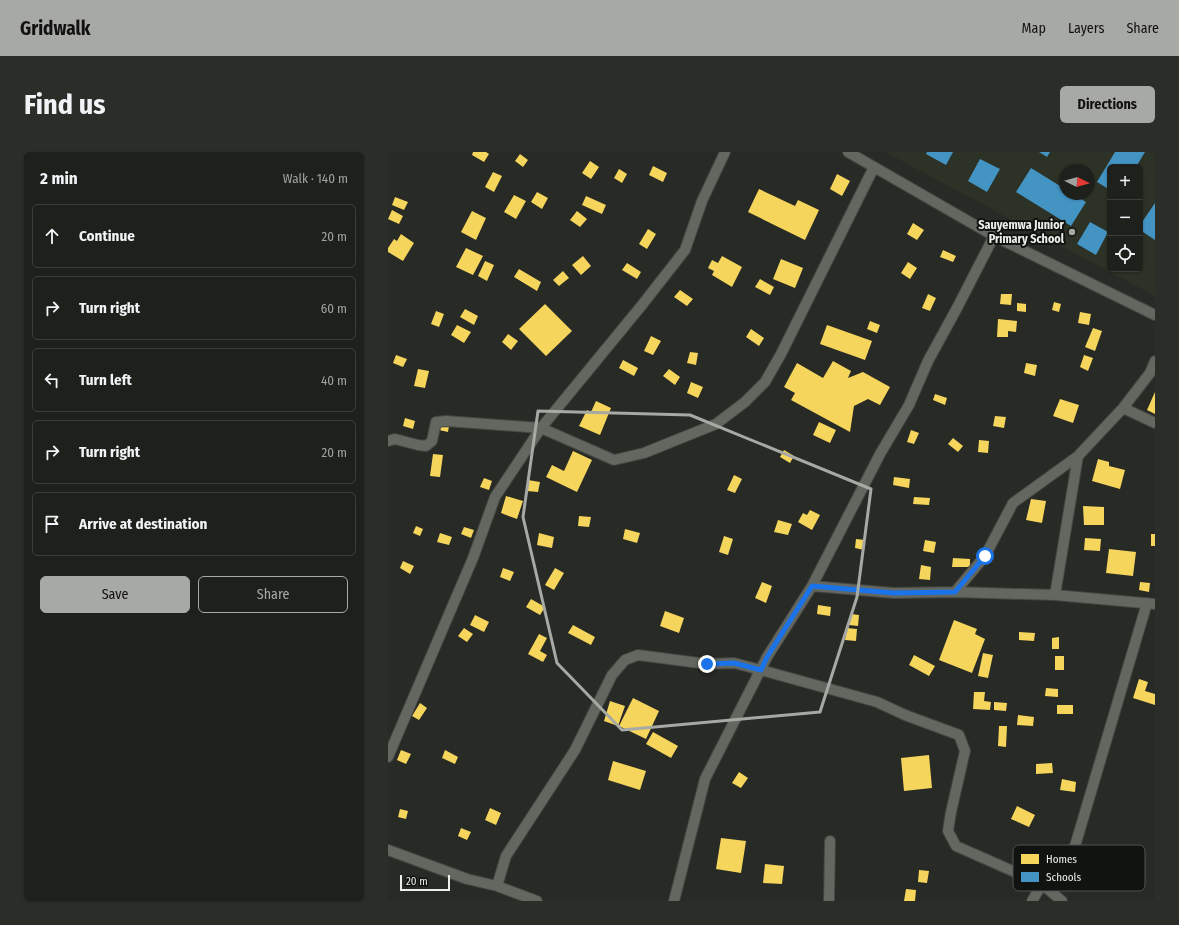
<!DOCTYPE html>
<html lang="en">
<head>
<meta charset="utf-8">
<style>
	body { margin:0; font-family:"Fira Sans Condensed",sans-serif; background:#2b2d29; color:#f1f3f6 }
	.controls { position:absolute; right:12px; top:12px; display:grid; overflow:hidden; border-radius:6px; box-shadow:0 1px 3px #0004 }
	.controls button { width:36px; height:36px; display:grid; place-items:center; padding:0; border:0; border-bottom:1px solid #3c3e3b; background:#1e201c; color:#f1f3f6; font:20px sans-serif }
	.compass { position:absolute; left:671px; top:12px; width:36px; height:36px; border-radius:50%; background:#1e201c; box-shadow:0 1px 3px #0004; rotate:96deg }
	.scale { position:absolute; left:12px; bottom:10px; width:50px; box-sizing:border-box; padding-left:4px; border:2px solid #eceeea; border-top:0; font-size:11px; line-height:14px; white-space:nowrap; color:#eceeea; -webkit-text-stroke:3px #111310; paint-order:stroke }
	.stop { position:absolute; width:12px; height:12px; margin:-9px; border:3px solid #1a73e8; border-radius:50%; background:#fff }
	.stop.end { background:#1a73e8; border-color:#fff; box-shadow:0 1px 4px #0008 }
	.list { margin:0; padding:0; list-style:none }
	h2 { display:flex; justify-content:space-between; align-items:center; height:52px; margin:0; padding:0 16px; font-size:17px }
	h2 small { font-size:13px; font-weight:400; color:#a1a3a3 }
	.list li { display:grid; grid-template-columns:26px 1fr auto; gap:12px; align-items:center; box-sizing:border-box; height:64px; margin:0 8px 8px; padding:0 8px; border:1px solid #3c3e3b; border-radius:6px }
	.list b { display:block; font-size:15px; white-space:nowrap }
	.list em { font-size:13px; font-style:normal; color:#a1a3a3 }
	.actions { display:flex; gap:8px; padding:12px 16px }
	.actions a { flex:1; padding:9px 0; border:1px solid #a7a9a5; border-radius:6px; text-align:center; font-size:14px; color:#a7a9a5 }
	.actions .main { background:#a7a9a5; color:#111 }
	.icon { flex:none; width:22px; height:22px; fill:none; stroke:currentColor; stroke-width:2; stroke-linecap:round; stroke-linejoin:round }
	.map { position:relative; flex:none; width:767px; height:749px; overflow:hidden; border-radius:6px }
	header { display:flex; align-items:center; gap:24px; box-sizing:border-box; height:56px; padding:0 20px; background:#a7a9a5; color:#111 }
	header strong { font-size:19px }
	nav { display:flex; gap:22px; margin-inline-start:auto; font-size:14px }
	.intro { display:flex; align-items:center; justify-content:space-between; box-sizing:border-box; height:96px; padding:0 24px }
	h1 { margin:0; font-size:28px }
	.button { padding:10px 18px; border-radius:6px; background:#a7a9a5; color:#111; font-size:14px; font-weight:700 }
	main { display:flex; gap:24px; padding:0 24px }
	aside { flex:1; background:#1e201c; border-radius:6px; box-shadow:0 1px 3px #0004 }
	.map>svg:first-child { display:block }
</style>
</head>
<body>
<header>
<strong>Gridwalk</strong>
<nav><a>Map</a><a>Layers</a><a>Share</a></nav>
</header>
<div class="intro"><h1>Find us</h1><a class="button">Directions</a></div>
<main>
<aside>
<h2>2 min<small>Walk · 140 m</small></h2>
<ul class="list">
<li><svg class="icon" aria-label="ahead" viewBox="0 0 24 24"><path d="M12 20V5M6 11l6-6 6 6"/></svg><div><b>Continue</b></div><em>20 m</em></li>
<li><svg class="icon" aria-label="right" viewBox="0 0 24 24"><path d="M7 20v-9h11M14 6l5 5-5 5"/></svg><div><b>Turn right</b></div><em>60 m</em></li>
<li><svg class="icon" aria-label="left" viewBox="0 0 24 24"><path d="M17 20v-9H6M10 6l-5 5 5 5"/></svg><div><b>Turn left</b></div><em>40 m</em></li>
<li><svg class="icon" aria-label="right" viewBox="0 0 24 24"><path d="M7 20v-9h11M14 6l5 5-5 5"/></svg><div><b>Turn right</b></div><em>20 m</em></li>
<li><svg class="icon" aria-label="arrive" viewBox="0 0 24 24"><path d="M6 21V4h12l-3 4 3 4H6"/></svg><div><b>Arrive at destination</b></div></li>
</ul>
<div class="actions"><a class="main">Save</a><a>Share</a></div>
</aside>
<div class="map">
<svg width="767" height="749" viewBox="0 0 767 749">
	<rect width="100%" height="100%" fill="#282a25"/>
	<path fill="#2d3226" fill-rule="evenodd" d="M 497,0 L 767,0 L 767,144 ZM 722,15 L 752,15 L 752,117 L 722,117 ZM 677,18 L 701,18 L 701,42 L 677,42 Z"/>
	<path fill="#f6d55c" d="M 85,0 L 98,0 L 101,2 L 96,10 L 84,3 Z
		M 132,2 L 140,8 L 135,15 L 127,9 Z
		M 202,9 L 211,15 L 203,27 L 194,21 Z
		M 265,14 L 279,21 L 275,30 L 261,23 Z
		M 231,17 L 239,22 L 234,31 L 226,26 Z
		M 105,20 L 114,24 L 106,40 L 97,35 Z
		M 449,22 L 462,29 L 454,44 L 442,37 Z
		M 371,37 L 407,54 L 410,48 L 431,58 L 417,88 L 360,60 Z
		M 149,40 L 160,46 L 154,57 L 143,50 Z
		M 126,43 L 138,49 L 128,67 L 116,60 Z
		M 198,44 L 218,53 L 214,62 L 194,53 Z
		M 7,45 L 20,50 L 16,58 L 4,53 Z
		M 4,58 L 15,64 L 11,72 L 0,67 Z
		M 84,59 L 98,66 L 88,88 L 73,80 Z
		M 189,59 L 199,67 L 192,75 L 182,68 Z
		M 525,71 L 536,78 L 529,88 L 519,82 Z
		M 260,77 L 268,82 L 259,97 L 251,92 Z
		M 13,82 L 26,91 L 15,109 L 0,100 L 0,96 L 6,87 L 9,89 Z
		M 78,96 L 95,104 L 85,123 L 68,115 Z
		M 555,98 L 568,104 L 565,110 L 552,105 Z
		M 195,104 L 203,114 L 193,123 L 184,113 Z
		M 334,104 L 354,115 L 344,135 L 324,123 L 326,119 L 320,116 L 324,108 L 330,111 Z
		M 393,107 L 415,116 L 407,136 L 385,127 Z
		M 97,109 L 106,113 L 99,129 L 90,124 Z
		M 520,110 L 529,116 L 522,127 L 513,121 Z
		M 239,111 L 253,120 L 249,127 L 234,118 Z
		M 131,117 L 153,130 L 149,139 L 126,125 Z
		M 175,119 L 181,126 L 171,134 L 165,128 Z
		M 372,127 L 386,135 L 382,143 L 367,135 Z
		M 292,138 L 305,147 L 299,154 L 286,145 Z
		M 540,142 L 548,146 L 542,159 L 534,156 Z
		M 613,142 L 624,142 L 623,153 L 612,152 Z
		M 666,150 L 673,152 L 671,160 L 664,158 Z
		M 629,151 L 638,152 L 638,160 L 629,159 Z
		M 157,152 L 184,179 L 158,204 L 131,177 Z
		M 77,157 L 90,164 L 86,173 L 72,165 Z
		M 48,159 L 56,162 L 51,175 L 43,172 Z
		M 692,160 L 703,162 L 701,173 L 690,171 Z
		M 610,167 L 629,169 L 628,180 L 620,179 L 620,185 L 609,185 Z
		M 482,169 L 492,173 L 489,181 L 479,177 Z
		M 69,173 L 83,180 L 76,191 L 63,183 Z
		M 439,173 L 484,189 L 477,208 L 432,192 Z
		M 705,176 L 714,179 L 707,199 L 697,195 Z
		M 363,177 L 376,186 L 371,194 L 358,185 Z
		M 120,182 L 130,189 L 123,198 L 114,190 Z
		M 263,184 L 273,189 L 265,203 L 256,199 Z
		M 302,200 L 310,201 L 308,213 L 299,211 Z
		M 8,203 L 19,207 L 15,215 L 5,211 Z
		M 696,203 L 705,206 L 700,219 L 692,215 Z
		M 235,208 L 250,216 L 246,224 L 231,216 Z
		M 445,209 L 463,219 L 460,226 L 475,220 L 502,235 L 492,253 L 480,247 L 466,254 L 462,280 L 403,248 L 407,241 L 396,235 L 409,211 L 435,226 Z
		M 638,211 L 649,213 L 647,224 L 636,221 Z
		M 30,217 L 41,219 L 37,236 L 26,234 Z
		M 281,217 L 292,225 L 287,233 L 275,224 Z
		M 303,230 L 315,235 L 310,246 L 299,241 Z
		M 767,240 L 767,262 L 759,258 Z
		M 547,242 L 559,246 L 557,253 L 545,248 Z
		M 672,247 L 691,253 L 685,271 L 665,264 Z
		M 208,249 L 223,256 L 212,283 L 191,274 L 199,258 L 203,260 Z
		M 607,264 L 618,265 L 616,276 L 605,274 Z
		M 17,266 L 27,269 L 25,277 L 15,274 Z
		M 431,270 L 448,278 L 442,291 L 425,283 Z
		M 52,273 L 61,274 L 60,280 L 51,278 Z
		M 523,278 L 531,281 L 526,292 L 519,290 Z
		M 565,286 L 575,294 L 570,300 L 560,292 Z
		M 591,288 L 601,289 L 600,301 L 590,300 Z
		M 396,298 L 406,304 L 402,311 L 392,305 Z
		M 185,299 L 204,308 L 189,340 L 158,325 L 164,313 L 176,319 Z
		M 45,302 L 55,303 L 52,325 L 42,324 Z
		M 710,307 L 721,310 L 721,314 L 737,318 L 732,337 L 704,329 Z
		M 346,323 L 354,327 L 347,341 L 339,338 Z
		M 506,325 L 522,327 L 521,336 L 505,333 Z
		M 96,326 L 104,329 L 101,338 L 92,335 Z
		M 140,328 L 152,330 L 150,340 L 139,339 Z
		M 118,344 L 135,349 L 129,367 L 113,361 Z
		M 526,345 L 542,346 L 541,353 L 525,352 Z
		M 643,347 L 658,349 L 654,371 L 638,368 Z
		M 695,354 L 716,355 L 716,373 L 696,373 Z
		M 422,358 L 432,363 L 424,378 L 410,370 L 415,361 L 419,363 Z
		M 191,364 L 203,365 L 201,375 L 190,374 Z
		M 390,368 L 404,372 L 400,383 L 386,380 Z
		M 28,374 L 35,377 L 32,384 L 25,381 Z
		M 76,375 L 86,378 L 83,386 L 73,382 Z
		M 237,377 L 252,381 L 249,391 L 235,387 Z
		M 52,381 L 64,385 L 61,393 L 49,390 Z
		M 151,381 L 166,385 L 164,396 L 149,393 Z
		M 763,382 L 767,382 L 767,394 L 763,394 Z
		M 336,384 L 345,387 L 340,403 L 331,400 Z
		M 697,386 L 713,387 L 712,399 L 696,398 Z
		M 468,387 L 477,388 L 476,398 L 467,396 Z
		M 537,388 L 548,390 L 546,401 L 535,399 Z
		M 721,397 L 748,400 L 745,424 L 718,421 Z
		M 565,406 L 582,407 L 582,415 L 564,415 Z
		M 15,409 L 26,414 L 22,422 L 12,416 Z
		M 533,413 L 543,415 L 542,428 L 531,427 Z
		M 115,416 L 126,420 L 122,429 L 112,425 Z
		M 167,416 L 176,421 L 166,438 L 157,433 Z
		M 374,430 L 384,434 L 378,451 L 367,446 Z
		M 752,430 L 762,431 L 761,440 L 751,438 Z
		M 143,447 L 157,455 L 152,463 L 138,455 Z
		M 430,453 L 443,455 L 442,464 L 429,462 Z
		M 277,459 L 296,466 L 291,481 L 272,474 Z
		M 463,462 L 471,463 L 470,474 L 461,473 Z
		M 87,463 L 101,470 L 96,480 L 82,473 Z
		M 566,468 L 589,477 L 587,482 L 597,487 L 584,521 L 551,508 Z
		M 185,473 L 207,485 L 203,493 L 180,481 Z
		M 76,476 L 85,482 L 79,490 L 70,484 Z
		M 459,476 L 469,477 L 468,489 L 457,488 Z
		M 631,480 L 647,481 L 646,489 L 631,488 Z
		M 151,482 L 159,486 L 152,499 L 159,503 L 155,510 L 140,502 Z
		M 671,485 L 671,497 L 664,497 L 664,486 Z
		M 595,501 L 605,503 L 600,526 L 590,524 Z
		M 526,503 L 547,514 L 541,524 L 521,513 Z
		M 667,504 L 676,504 L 676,518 L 667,518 Z
		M 751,527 L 760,530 L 757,539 L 767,542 L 767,553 L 745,546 Z
		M 658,536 L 670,537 L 670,545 L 657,544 Z
		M 586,540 L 597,540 L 596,549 L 603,550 L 602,558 L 585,557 Z
		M 245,546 L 271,559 L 258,587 L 231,574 Z
		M 222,549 L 237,554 L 230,574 L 216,569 Z
		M 606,550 L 619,551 L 618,559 L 606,558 Z
		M 32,551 L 39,556 L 31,568 L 24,564 Z
		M 669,553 L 685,553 L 685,562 L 669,562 Z
		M 630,563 L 646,565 L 645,574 L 629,573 Z
		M 611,574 L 619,574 L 618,595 L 610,594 Z
		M 265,580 L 290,594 L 283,606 L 258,592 Z
		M 13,598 L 23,602 L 18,612 L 9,608 Z
		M 57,598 L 70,605 L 67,612 L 54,606 Z
		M 541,603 L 544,636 L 516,639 L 513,606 Z
		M 225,609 L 258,619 L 252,638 L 220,628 Z
		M 664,611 L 665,621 L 648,622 L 648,612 Z
		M 351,620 L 360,626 L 353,636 L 344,631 Z
		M 674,627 L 688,630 L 687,640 L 672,638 Z
		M 629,654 L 647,663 L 641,675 L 623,667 Z
		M 102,656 L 113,661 L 108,673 L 97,668 Z
		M 12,657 L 20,659 L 18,667 L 10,665 Z
		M 73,676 L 83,680 L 79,688 L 70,684 Z
		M 333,686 L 358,689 L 353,721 L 328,717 Z
		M 377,712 L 396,714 L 394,732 L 375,731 Z
		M 531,718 L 541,719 L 539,731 L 530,730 Z
		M 518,737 L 528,738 L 527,749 L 516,749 Z"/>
	<path fill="#4393c3" d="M 539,0 L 565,0 L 558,13 L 538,2 Z
		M 651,0 L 662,0 L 659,5 Z
		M 727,0 L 757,0 L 748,15 L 722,15 L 722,38 L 709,30 Z
		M 592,7 L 612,17 L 599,40 L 580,29 Z
		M 643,16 L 677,37 L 677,42 L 685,42 L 698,50 L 683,74 L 628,40 Z
		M 767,51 L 767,88 L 752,78 L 752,73 Z
		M 702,70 L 720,80 L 708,103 L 689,92 Z"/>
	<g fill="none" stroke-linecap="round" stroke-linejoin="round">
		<g stroke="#434541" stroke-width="12">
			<path id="service" d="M 460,0 L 606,84 L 767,163
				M 735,256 L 767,271
				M 0,289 L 7,287 L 30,293 L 38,294 L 44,289 L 48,270 L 58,269 L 153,276 L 226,308 L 256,301 L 328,272 L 357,250 L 377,230 L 393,202 L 486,15
				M 424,434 L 506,441 L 567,440 L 667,443 L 690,304 L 735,256 L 762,221 L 767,209
				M 567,440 L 597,404 L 625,351 L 690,304
				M 667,443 L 767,452
				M 0,605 L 85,406 L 107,345 L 153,276 L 254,153 L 297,98 L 314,49 L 337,0
				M 0,698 L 79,727 L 109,734 L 118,704 L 187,598 L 224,523 L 237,508 L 250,503 L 319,512 L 346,511 L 373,518 L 489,550 L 517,563 L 571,583 L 577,599 L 563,660 L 560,679 L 568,694 L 654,732 L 644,749
				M 109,734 L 149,749
				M 286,749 L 317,627 L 379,505 L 424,434 L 492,302 L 521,253 L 540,209 L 569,156 L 606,84
				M 441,749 L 442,689
				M 674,749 L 654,732 L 687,694 L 759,451"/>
		</g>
		<use href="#service" stroke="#646760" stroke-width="10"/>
	</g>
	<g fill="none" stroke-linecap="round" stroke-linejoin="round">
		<path stroke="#1a73e8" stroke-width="5" d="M 319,512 L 346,511 L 373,518 L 379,505 L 424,434 L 506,441 L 567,440 L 597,404"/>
	</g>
	<path fill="none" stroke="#a7a9a5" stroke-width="3" stroke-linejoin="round" d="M 150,259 L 302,263 L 483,337 L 469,445 L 432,560 L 234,578 L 169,511 L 135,365 Z"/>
	<circle fill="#a7a9a5" stroke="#111310" stroke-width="1.5" cx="684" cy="80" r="4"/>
	<g text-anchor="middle" stroke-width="4" stroke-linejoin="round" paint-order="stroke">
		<g font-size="12" font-weight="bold" fill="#eceeea" stroke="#111310" text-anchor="end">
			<text x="676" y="77">Sauyemwa Junior<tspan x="676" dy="14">Primary School</tspan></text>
		</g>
	</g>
	<rect x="625" y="693" width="132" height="46" rx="6" fill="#111310" stroke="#535551" stroke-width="1"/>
	<rect x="633" y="702" width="18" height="10" fill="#f6d55c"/>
	<rect x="633" y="720" width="18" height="10" fill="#4393c3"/>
	<g font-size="11" fill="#eceeea">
		<text x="658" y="711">Homes</text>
		<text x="658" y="729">Schools</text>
	</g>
</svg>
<div class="controls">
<button>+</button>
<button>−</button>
<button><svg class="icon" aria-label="locate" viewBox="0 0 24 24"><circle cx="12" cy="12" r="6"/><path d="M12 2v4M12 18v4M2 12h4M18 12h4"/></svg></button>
</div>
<svg class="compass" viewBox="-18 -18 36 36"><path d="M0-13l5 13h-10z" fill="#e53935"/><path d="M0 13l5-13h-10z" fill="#a1a3a3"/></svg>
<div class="scale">20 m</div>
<div class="stop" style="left:597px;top:404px"></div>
<div class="stop end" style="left:319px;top:512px"></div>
</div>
</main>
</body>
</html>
